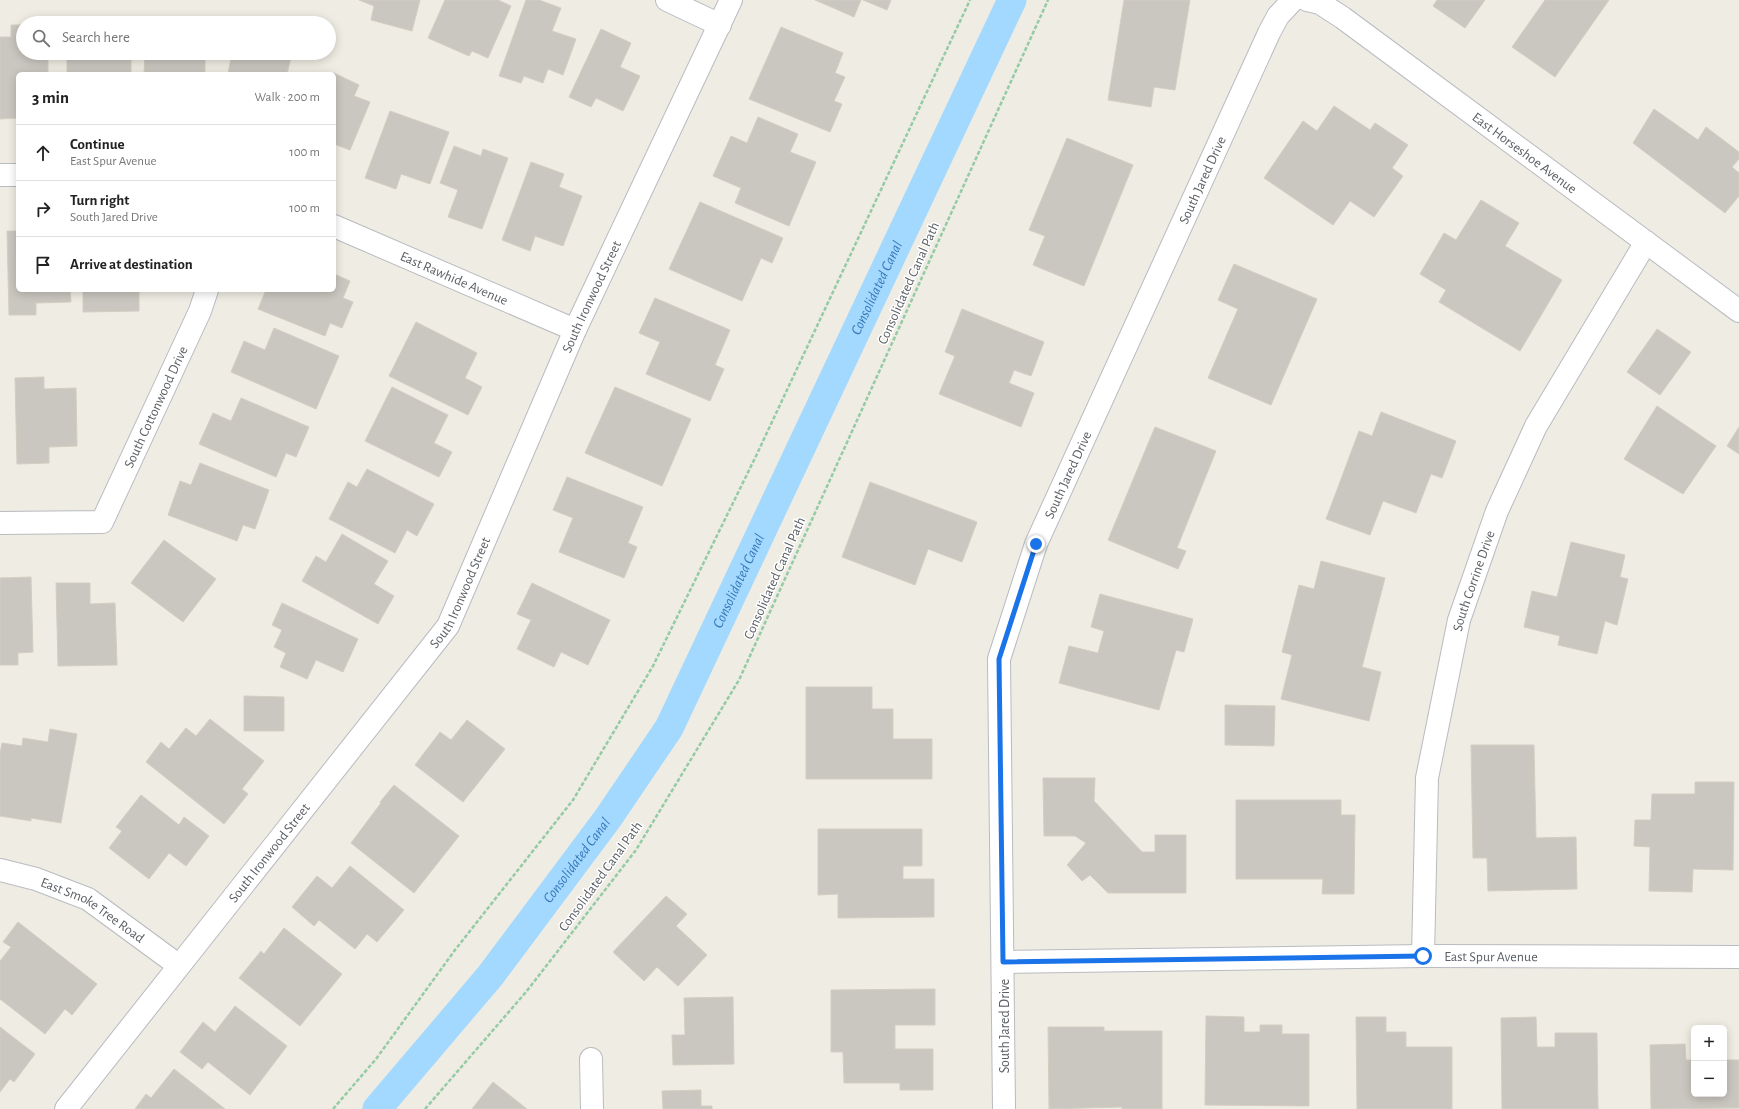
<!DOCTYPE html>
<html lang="en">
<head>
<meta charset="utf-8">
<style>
	body { margin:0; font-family:"Alegreya Sans",sans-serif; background:#f6f6f6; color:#222 }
	.controls { position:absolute; right:12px; bottom:12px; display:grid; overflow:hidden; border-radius:6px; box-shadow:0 2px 10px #0003 }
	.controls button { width:36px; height:36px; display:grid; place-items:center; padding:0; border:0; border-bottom:1px solid #e0e0e0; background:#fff; color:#222; font:20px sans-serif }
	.stop { position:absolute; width:12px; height:12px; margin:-9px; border:3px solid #1a73e8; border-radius:50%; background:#fff }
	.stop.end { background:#1a73e8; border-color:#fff; box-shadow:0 1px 4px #0008 }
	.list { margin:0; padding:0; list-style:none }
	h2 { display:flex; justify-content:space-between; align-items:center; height:52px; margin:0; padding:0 16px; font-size:17px }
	h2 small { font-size:13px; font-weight:400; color:#767676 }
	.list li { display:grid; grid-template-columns:26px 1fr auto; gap:12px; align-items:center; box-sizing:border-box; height:56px; padding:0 16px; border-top:1px solid #e0e0e0 }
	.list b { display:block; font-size:15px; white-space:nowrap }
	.list p { margin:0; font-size:13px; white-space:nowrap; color:#767676 }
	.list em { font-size:13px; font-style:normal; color:#767676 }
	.icon { flex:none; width:22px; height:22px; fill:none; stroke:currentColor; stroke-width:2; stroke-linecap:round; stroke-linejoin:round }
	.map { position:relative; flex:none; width:1739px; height:1109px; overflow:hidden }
	.search { position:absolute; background:#fff; box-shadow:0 2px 10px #0003; left:16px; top:16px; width:320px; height:44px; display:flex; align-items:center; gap:10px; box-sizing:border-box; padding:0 14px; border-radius:22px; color:#767676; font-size:15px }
	.panel { position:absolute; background:#fff; box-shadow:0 2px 10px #0003; left:16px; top:72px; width:320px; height:220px; border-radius:6px }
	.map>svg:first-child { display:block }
</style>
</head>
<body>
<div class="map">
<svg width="1739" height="1109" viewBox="0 0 1739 1109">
	<rect width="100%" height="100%" fill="#efece3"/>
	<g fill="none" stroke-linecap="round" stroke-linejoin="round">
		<path stroke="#a3d9ff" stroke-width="29" id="s1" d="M 377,1109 L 490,976 L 608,818 L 669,728 L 1012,0"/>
	</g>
	<path fill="#cac7c0" stroke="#d4cec1" d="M 359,0 L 420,0 L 412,31 L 371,20 L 374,6 Z
		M 445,0 L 498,0 L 511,6 L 488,58 L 472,51 L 469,56 L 428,38 Z
		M 526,0 L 539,0 L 561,8 L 552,31 L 576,39 L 563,75 L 548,69 L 543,83 L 524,76 L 521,83 L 499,76 Z
		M 815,0 L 861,0 L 854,17 Z
		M 863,0 L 891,0 L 887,10 Z
		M 1124,0 L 1190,0 L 1175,90 L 1154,87 L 1151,107 L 1108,100 Z
		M 1437,0 L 1485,0 L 1465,28 L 1433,6 Z
		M 1545,0 L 1609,0 L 1555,77 L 1512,47 Z
		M 11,25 L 23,25 L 23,53 L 48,53 L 48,74 L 18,74 L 18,118 L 0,119 L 0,37 L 11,37 Z
		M 781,27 L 843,53 L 835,73 L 845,77 L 834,101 L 842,104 L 830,132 L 749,99 Z
		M 601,29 L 631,43 L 620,67 L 640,76 L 623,111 L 596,98 L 591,107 L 569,97 Z
		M 67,53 L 131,53 L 131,74 L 67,74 Z
		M 145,53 L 205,53 L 205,74 L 144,74 Z
		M 232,53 L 268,53 L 291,57 L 287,74 L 228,74 Z
		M 334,73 L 359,85 L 354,96 L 370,102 L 350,150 L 334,144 Z
		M 1334,106 L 1370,130 L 1375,123 L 1408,145 L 1392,168 L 1403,176 L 1374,217 L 1350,201 L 1333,225 L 1264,178 L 1303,121 L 1317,131 Z
		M 1654,109 L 1698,140 L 1706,127 L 1739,152 L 1739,159 L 1732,167 L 1739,173 L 1739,196 L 1725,213 L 1633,143 Z
		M 390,111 L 449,132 L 430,184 L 401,174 L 396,189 L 365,178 Z
		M 758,117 L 798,134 L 790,152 L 816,162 L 789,226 L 735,203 L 741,188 L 713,176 L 731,136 L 747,143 Z
		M 1067,138 L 1133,165 L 1084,286 L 1033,265 L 1045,236 L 1029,230 Z
		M 454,146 L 481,156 L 483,149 L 508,158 L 482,229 L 448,217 L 458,190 L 440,183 Z
		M 531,162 L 564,174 L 559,187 L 582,196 L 563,246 L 535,236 L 530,251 L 502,240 Z
		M 1481,200 L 1519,223 L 1505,246 L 1562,280 L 1520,351 L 1439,302 L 1446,290 L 1420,274 L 1444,233 L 1456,240 Z
		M 700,202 L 783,238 L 772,263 L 761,258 L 742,301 L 669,269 Z
		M 7,231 L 18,231 L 18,290 L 70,290 L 71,302 L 36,303 L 36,315 L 9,315 Z
		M 1234,264 L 1317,299 L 1271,405 L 1208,378 L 1238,309 L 1218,300 Z
		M 334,274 L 350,281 L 343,298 L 353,302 L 342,328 L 330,323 L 325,336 L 258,309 L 266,290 L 334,290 Z
		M 83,290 L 139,290 L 139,311 L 83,312 Z
		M 655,298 L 730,330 L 715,365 L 724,369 L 710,401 L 646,374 L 660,342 L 639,333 Z
		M 962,309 L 1044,342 L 1031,376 L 1014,370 L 1009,383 L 1034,393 L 1021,427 L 939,394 L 955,356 L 945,352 Z
		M 416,322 L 477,353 L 465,378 L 482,387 L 468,415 L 389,376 Z
		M 274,328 L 339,356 L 316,409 L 231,372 L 244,341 L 265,350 Z
		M 1657,329 L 1691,352 L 1660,395 L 1627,372 Z
		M 44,377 L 44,389 L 76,388 L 77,446 L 49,447 L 49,463 L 17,464 L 15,378 Z
		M 392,387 L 448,415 L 434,443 L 452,452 L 439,477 L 365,441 Z
		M 615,387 L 691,419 L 662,486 L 585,453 Z
		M 241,398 L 309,427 L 296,457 L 286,453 L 276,477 L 199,444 L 213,413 L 231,421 Z
		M 1657,406 L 1716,446 L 1683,494 L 1624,459 Z
		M 1381,412 L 1456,441 L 1442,478 L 1431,474 L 1416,513 L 1383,501 L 1370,535 L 1326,519 L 1359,431 L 1372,436 Z
		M 1155,427 L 1216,451 L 1177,548 L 1186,551 L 1178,569 L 1108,540 Z
		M 1739,427 L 1739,454 L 1727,446 Z
		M 200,463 L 269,490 L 255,529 L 243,525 L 237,541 L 168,515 L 180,481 L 191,485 Z
		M 367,469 L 434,504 L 417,536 L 407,530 L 395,553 L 329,519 L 348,482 L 357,487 Z
		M 567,477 L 643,507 L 628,543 L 637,547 L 624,578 L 559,552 L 573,518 L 553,510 Z
		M 870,482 L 977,522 L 962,562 L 928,549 L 915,585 L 842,557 Z
		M 342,534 L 388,561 L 374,584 L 394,596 L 378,624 L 302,581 L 316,556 L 326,562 Z
		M 164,540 L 216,579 L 183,622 L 131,583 Z
		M 1571,542 L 1625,555 L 1620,577 L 1628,579 L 1617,625 L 1605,621 L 1597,654 L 1558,645 L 1560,636 L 1524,627 L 1532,591 L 1557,597 Z
		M 1321,561 L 1385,578 L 1362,667 L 1381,672 L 1369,721 L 1281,699 L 1292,655 L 1282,652 L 1299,585 L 1314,589 Z
		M 31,577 L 33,652 L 18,653 L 18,665 L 0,665 L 0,578 Z
		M 56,583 L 90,583 L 90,604 L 115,603 L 117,665 L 58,666 Z
		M 532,583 L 610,620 L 588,665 L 561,652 L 554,667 L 517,649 L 531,620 L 517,614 Z
		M 1100,594 L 1193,619 L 1184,652 L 1176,650 L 1159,710 L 1059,683 L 1069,646 L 1098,653 L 1104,631 L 1091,627 Z
		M 282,603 L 358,639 L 343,672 L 316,660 L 307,679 L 280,667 L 286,653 L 274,647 L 282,630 L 272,625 Z
		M 806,687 L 872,687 L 872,709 L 893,709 L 893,739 L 932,739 L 932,779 L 806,779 Z
		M 244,696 L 284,697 L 284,731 L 244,731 Z
		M 1225,705 L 1275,706 L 1274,746 L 1225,745 Z
		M 210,719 L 264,761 L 242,789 L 248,794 L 224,824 L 146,762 L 161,742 L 169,749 L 186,728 L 196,736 Z
		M 467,720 L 505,749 L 463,802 L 415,765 L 440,732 L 451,740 Z
		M 50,729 L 77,734 L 61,823 L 31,818 L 31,821 L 0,816 L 0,753 L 2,743 L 22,746 L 23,738 L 48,742 Z
		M 1471,745 L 1534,745 L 1536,838 L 1576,837 L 1577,889 L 1488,891 L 1487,858 L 1473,858 Z
		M 1043,778 L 1095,778 L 1094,801 L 1142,852 L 1155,852 L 1155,835 L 1186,835 L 1186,893 L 1108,893 L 1090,875 L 1082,881 L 1067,865 L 1086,843 L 1075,836 L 1044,836 Z
		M 1695,782 L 1734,782 L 1733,870 L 1693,869 L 1692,892 L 1649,891 L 1650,847 L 1634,846 L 1635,820 L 1651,820 L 1652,794 L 1695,794 Z
		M 394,785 L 459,836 L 414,893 L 351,843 L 381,803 L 380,802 Z
		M 141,795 L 179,825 L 184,817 L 209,836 L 186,866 L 169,853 L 149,879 L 109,848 L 122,831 L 116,827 Z
		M 1236,800 L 1341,800 L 1341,815 L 1355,815 L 1354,894 L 1322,894 L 1323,879 L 1236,879 Z
		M 818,829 L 922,829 L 922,866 L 903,866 L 903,879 L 934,879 L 934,917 L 838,918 L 838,894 L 818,895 Z
		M 350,866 L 404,910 L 377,942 L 367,934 L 355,949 L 319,920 L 314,926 L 292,907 L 317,876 L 332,888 Z
		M 666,896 L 687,914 L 676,926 L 707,955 L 678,986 L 657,967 L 644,981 L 613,952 Z
		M 18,922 L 97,984 L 72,1015 L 65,1009 L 45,1034 L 0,999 L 0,961 L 11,947 L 3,942 Z
		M 284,928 L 342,974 L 300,1026 L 239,978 L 261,951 L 264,954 Z
		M 935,989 L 935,1025 L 895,1025 L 895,1049 L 933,1049 L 933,1090 L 900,1090 L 900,1083 L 844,1083 L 843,1052 L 831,1052 L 831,990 Z
		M 733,997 L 734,1064 L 673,1065 L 672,1035 L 685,1035 L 684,998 Z
		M 235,1006 L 287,1046 L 250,1095 L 208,1062 L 202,1069 L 180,1052 L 203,1022 L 215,1032 Z
		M 1206,1016 L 1244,1017 L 1244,1032 L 1260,1032 L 1260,1025 L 1282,1025 L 1282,1034 L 1309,1034 L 1309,1106 L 1205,1105 Z
		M 1356,1017 L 1386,1017 L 1386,1032 L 1406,1032 L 1406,1047 L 1452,1047 L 1452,1109 L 1357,1109 Z
		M 1536,1017 L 1537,1047 L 1555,1047 L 1555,1033 L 1597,1033 L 1598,1109 L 1502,1109 L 1501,1018 Z
		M 0,1027 L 35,1054 L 14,1082 L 10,1079 L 0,1092 Z
		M 1048,1027 L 1104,1027 L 1104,1031 L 1162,1031 L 1162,1109 L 1122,1109 L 1122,1107 L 1049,1109 Z
		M 1685,1044 L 1686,1060 L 1694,1060 L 1694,1094 L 1724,1094 L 1724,1060 L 1739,1060 L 1739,1108 L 1651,1109 L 1650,1045 Z
		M 174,1069 L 225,1109 L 135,1109 L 146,1094 L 151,1098 Z
		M 493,1082 L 527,1109 L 472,1109 Z
		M 701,1090 L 701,1106 L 712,1106 L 712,1109 L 663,1109 L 662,1091 Z"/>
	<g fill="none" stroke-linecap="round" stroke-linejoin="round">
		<g stroke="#b8bbc0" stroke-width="24">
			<g id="street">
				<path d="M 667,0 L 720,25"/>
				<path id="s2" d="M 1307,0 L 1320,3 L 1343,18 L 1739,311"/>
				<path d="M 0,175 L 18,175"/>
				<path id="s3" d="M 334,226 L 575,330"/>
				<path id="s4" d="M 0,523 L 102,522 L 200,311 L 207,290"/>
				<path id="s5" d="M 0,870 L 36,879 L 88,899 L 178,965"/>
				<path id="s6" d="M 1423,956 L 1427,778 L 1459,620 L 1497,511 L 1536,426 L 1646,242"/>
				<path id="s7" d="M 1003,962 L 1423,956 L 1739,957"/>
				<path d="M 591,1059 L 592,1109"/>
				<path id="s8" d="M 66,1109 L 448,626 L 575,330 L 731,0"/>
				<path id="s9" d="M 1004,1109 L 999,659 L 1036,544 L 1269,33 L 1278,16 L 1293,0"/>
			</g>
		</g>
		<path stroke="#95cba4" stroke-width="2.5" stroke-dasharray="4 2" stroke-linecap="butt" d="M 333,1109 L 376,1059 L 455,950 L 573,800 L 653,666 L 756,456 L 970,0
			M 425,1109 L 526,992 L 636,850 L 739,680 L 1048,0"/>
		<use href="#street" stroke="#fff" stroke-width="22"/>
	</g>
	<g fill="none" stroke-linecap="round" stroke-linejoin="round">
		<path stroke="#1a73e8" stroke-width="5" d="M 1036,544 L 999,659 L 1003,962 L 1423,956"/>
	</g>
	<g text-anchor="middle" stroke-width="3" stroke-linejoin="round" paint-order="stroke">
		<g font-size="14" fill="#5b6065" stroke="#fff">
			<text dy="5" stroke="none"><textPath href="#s2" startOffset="267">East Horseshoe Avenue</textPath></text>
			<text dy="5" stroke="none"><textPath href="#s9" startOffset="971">South Jared Drive</textPath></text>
			<text dy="5" stroke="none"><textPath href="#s3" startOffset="131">East Rawhide Avenue</textPath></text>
			<text transform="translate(908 283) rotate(-66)" y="5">Consolidated Canal Path</text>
			<text dy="5" stroke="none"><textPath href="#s8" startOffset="975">South Ironwood Street</textPath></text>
			<text dy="5" stroke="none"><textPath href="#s4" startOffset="229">South Cottonwood Drive</textPath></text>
			<text dy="5" stroke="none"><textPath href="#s9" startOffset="647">South Jared Drive</textPath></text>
			<text transform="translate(774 578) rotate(-66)" y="5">Consolidated Canal Path</text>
			<text dy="5" stroke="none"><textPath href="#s6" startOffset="381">South Corrine Drive</textPath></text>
			<text dy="5" stroke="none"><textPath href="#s8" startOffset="651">South Ironwood Street</textPath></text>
			<text dy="5" stroke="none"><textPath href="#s8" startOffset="327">South Ironwood Street</textPath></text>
			<text transform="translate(600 876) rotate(-54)" y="5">Consolidated Canal Path</text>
			<text dy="5" stroke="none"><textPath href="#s5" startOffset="102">East Smoke Tree Road</textPath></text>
			<text dy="5" stroke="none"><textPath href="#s7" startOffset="488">East Spur Avenue</textPath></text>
			<text transform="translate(1004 1026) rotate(-90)" y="5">South Jared Drive</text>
		</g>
		<g font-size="15" font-style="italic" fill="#3879b9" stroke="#fff">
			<text dy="5" stroke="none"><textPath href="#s1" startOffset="967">Consolidated Canal</textPath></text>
			<text dy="5" stroke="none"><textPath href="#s1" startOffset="643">Consolidated Canal</textPath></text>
			<text dy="5" stroke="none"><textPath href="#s1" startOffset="319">Consolidated Canal</textPath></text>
		</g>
	</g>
</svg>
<div class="controls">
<button>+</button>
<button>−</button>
</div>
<div class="stop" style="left:1423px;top:956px"></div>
<div class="stop end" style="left:1036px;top:544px"></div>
<div class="search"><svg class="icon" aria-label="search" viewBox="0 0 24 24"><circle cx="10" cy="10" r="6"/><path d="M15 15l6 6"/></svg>Search here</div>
<section class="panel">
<h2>3 min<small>Walk · 200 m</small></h2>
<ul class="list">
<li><svg class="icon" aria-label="ahead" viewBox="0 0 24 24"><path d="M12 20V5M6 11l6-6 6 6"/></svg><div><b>Continue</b><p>East Spur Avenue</p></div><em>100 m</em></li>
<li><svg class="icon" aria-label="right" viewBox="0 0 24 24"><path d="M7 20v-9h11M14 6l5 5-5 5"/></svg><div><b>Turn right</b><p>South Jared Drive</p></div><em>100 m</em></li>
<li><svg class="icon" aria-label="arrive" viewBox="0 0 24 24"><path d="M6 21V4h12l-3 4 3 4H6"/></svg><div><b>Arrive at destination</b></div></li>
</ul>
</section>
</div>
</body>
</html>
